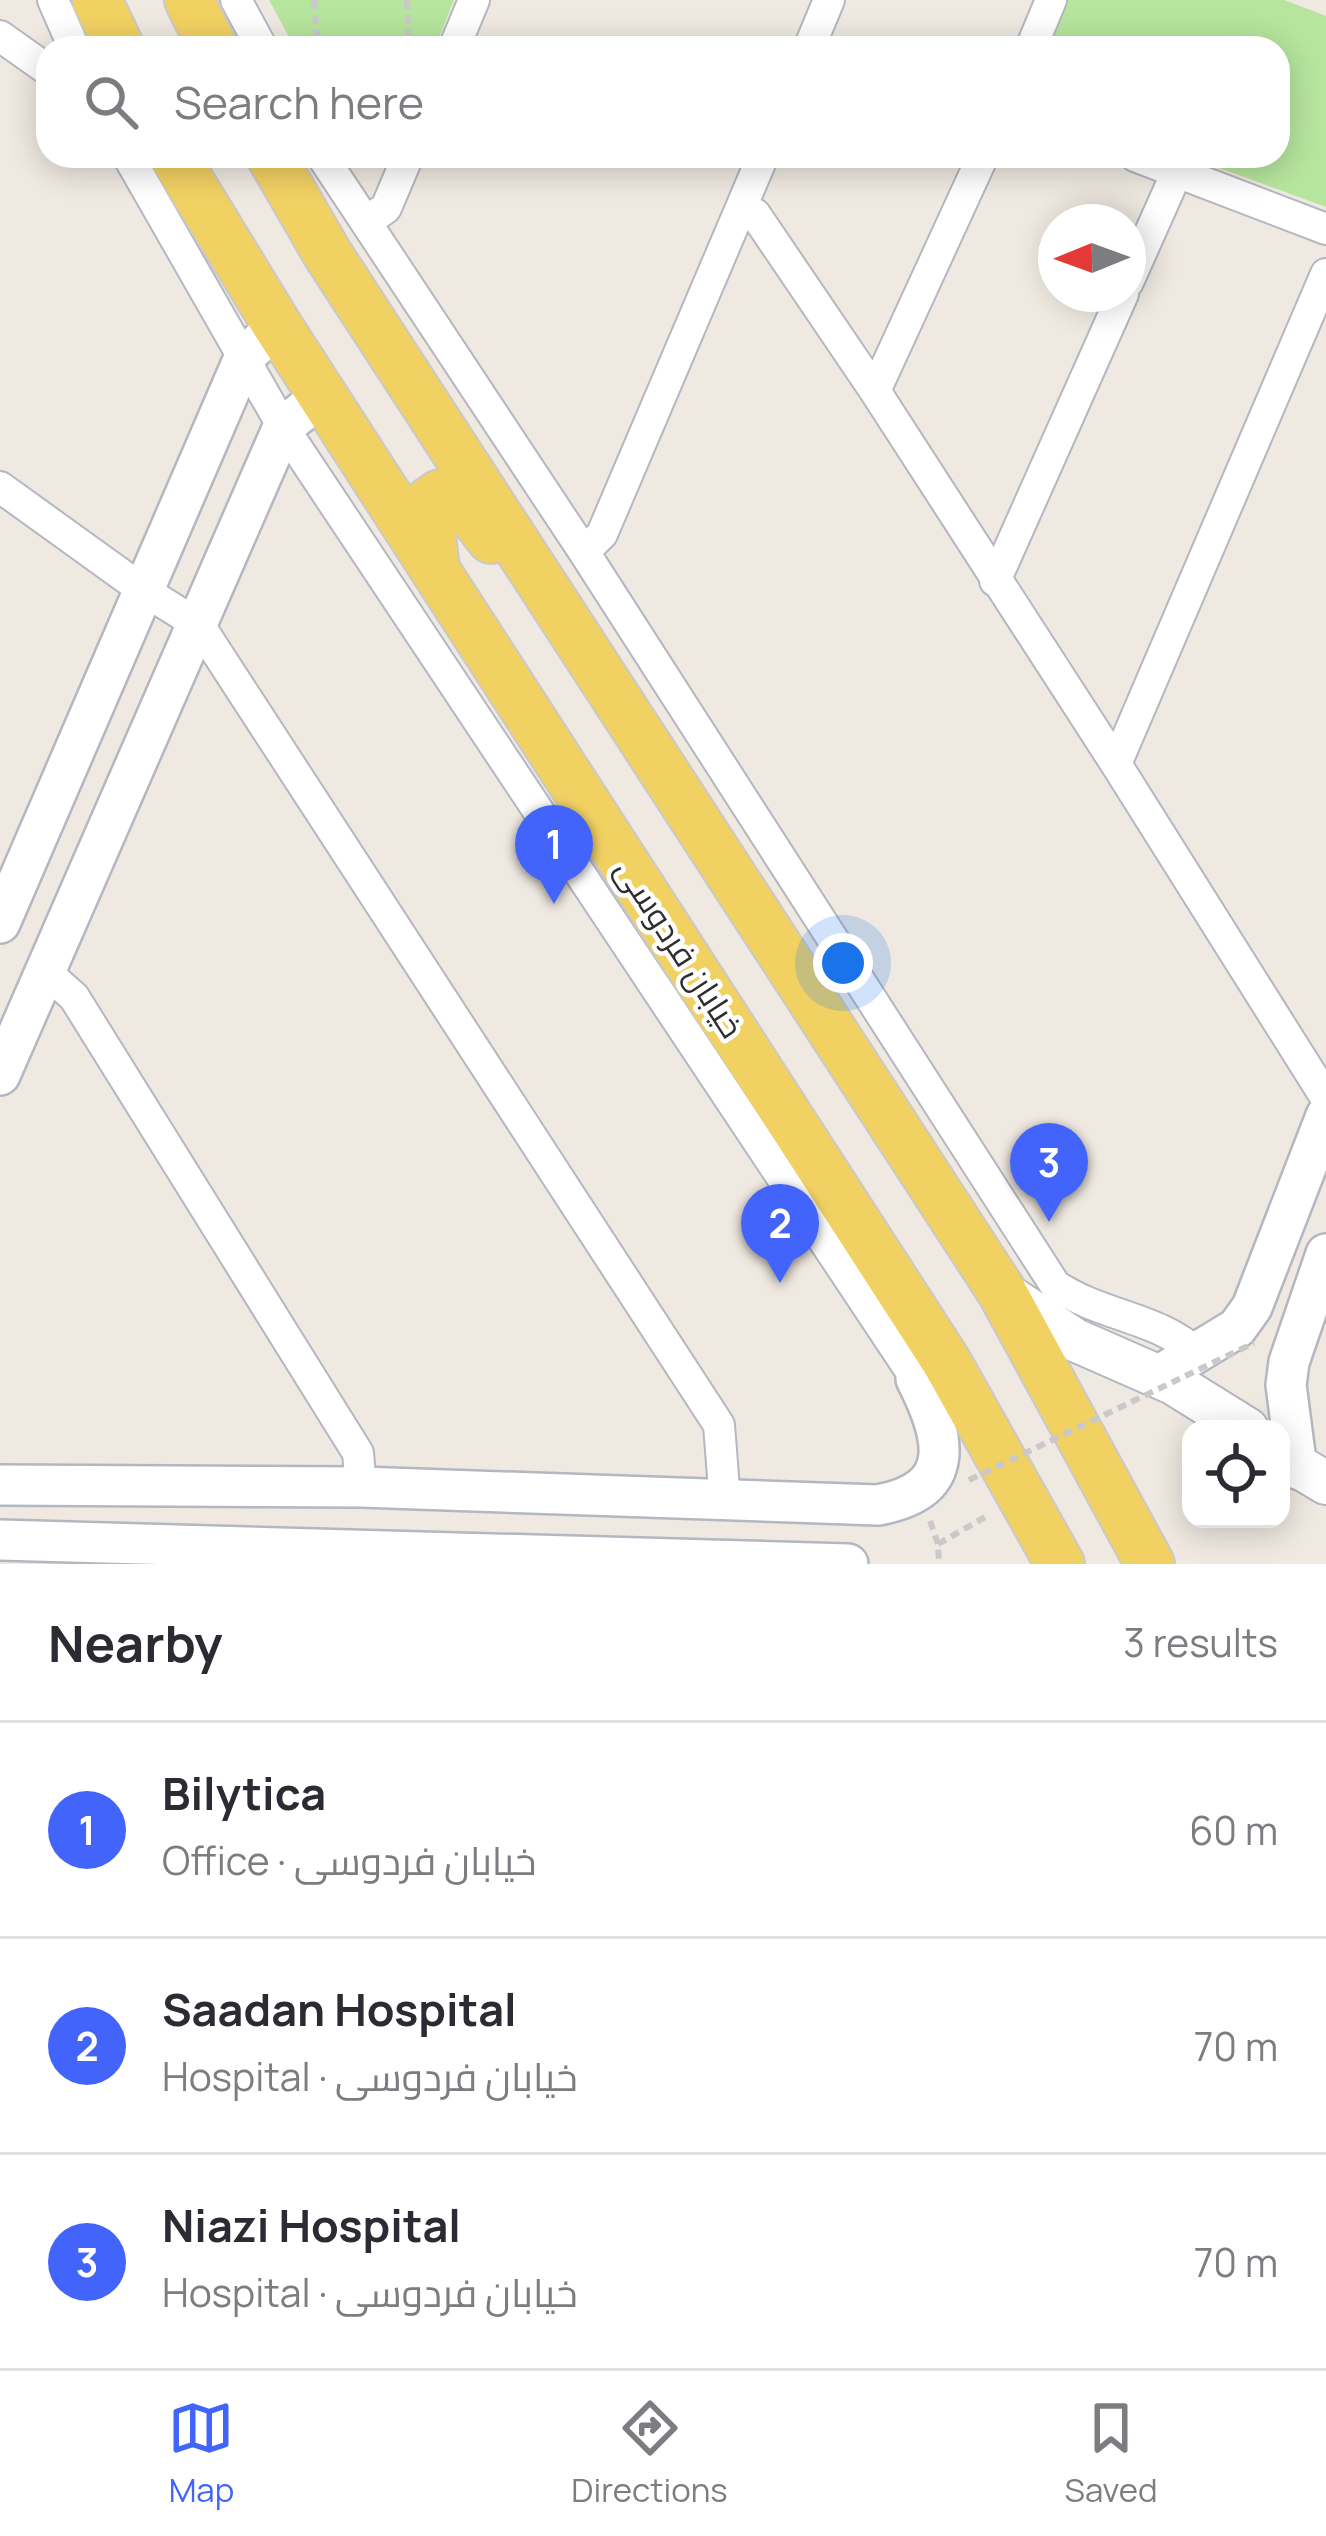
<!DOCTYPE html>
<html lang="en">
<head>
<meta charset="utf-8">
<style>
	body { margin:0; font-family:Manrope,Cairo,sans-serif; background:#f7f7f7; color:#2b2b33 }
	.controls { position:absolute; right:36px; bottom:36px; display:grid; overflow:hidden; border-radius:24px; box-shadow:0 6px 30px #0003 }
	.controls button { width:108px; height:108px; display:grid; place-items:center; padding:0; border:0; border-bottom:3px solid #e1e1e2; background:#fff; color:#2b2b33; font:60px sans-serif }
	.compass { position:absolute; left:1038px; top:204px; width:108px; height:108px; border-radius:50%; background:#fff; box-shadow:0 6px 30px #0003; rotate:269deg }
	.you { position:absolute; left:843px; top:963px; width:42px; height:42px; margin:-30px; border:9px solid #fff; border-radius:50%; background:#1a73e8; box-shadow:0 0 0 18px #1a73e833 }
	.badge { display:grid; place-items:center; width:78px; height:78px; border-radius:50%; background:#4264fb; color:#fff; font-size:39px; font-weight:700 }
	.pin { position:absolute; translate:-50% -99px; filter:drop-shadow(0 3px 6px #0008) }
	.pin::after { content:''; position:absolute; top:63px; width:42px; height:36px; background:inherit; clip-path:polygon(0 0,100% 0,50% 100%) }
	.list { margin:0; padding:0; list-style:none }
	h2 { display:flex; justify-content:space-between; align-items:center; height:156px; margin:0; padding:0 48px; font-size:51px }
	h2 small { font-size:39px; font-weight:400; color:#7c7c81 }
	.list li { display:grid; grid-template-columns:78px 1fr auto; gap:36px; align-items:center; box-sizing:border-box; height:216px; padding:0 48px; border-top:3px solid #e1e1e2 }
	.list b { display:block; font-size:45px; white-space:nowrap }
	.list p { margin:0; font-size:39px; white-space:nowrap; color:#7c7c81 }
	.list em { font-size:39px; font-style:normal; color:#7c7c81 }
	.icon { flex:none; width:66px; height:66px; fill:none; stroke:currentColor; stroke-width:2; stroke-linecap:round; stroke-linejoin:round }
	.map { position:relative; flex:none; width:1326px; height:1564px; overflow:hidden }
	.search { position:absolute; background:#fff; box-shadow:0 6px 30px #0003; left:36px; right:36px; top:36px; height:132px; display:flex; align-items:center; gap:30px; box-sizing:border-box; padding:0 42px; border-radius:36px; color:#7c7c81; font-size:45px }
	.sheet { height:804px; background:#fff }
	nav { display:flex; justify-content:space-around; align-items:center; box-sizing:border-box; height:168px; border-top:3px solid #e1e1e2; background:#fff; font-size:33px; color:#7c7c81 }
	nav a { display:grid; justify-items:center; gap:6px }
	nav .on { color:#4264fb }
	.map>svg:first-child { display:block }
</style>
</head>
<body>
<div class="map">
<svg width="1326" height="1564" viewBox="0 0 1326 1564">
	<rect width="100%" height="100%" fill="#efe9e1"/>
	<path fill="#b6e59e" d="M 269,0 L 454,0 L 435,48 L 295,48 Z
		M 1066,0 L 1284,0 L 1326,16 L 1326,207 L 1187,156 L 1278,156 L 1278,48 L 1048,48 Z"/>
	<g fill="none" stroke-linecap="round" stroke-linejoin="round">
		<g stroke="#b4b7c1" stroke-width="34">
			<path id="minor" d="M 53,0 L 74,48
				M 236,0 L 262,48
				M 0,36 L 48,70
				M 454,48 L 474,0
				M 809,48 L 829,0
				M 1031,48 L 1051,0
				M 128,156 L 283,427 L 916,1379
				M 322,156 L 584,552 L 1055,1285 C 1100,1316 1160,1318 1196,1353
				M 1135,156 L 1326,229
				M 741,208 L 755,214 L 875,391 L 1116,764
				M 367,221 L 386,208 L 408,156
				M 1326,274 L 1116,764 L 1326,1098
				M 1128,282 L 1177,172
				M 875,391 L 983,156
				M 0,487 L 143,590 L 199,625 L 719,1425 L 725,1502
				M 584,552 L 602,534 L 763,156
				M 995,581 L 1123,294
				M 46,972 L 74,997 L 358,1453 L 361,1487"/>
		</g>
		<g stroke="#b4b7c1" stroke-width="44">
			<path id="tertiary" d="M 0,923 L 244,358 L 277,325
				M 0,1075 L 283,427 L 323,395
				M 1158,1376 L 1237,1328 L 1252,1307 L 1326,1116
				M 1297,1469 L 1286,1385 L 1289,1362 L 1326,1254
				M 0,1485 L 361,1487 L 878,1505 C 960,1490 945,1436 916,1379
				M 0,1540 L 848,1564"/>
		</g>
		<g stroke="#b4b7c1" stroke-width="46">
			<path id="secondary" d="M 1002,1292 L 1075,1340 L 1173,1383 L 1247,1429
				M 1281,1456 L 1326,1483"/>
		</g>
		<g stroke="#c9c9c9" stroke-width="52">
			<path id="primary" d="M 97,0 L 120,48
				M 189,0 L 213,48
				M 174,156 L 277,325 L 946,1361 L 1060,1564
				M 271,156 L 327,253 L 1002,1292 L 1150,1564
				M 434,561 L 427,503 L 440,494 L 461,500 L 491,539"/>
		</g>
		<path stroke="#c9c9c9" stroke-width="6" stroke-dasharray="9 6" stroke-linecap="butt" d="M 314,0 L 318,48
			M 407,0 L 409,48
			M 930,1521 L 938,1544 L 939,1564
			M 938,1544 L 987,1516"/>
		<use href="#minor" stroke="#fff" stroke-width="30"/>
		<use href="#tertiary" stroke="#fff" stroke-width="39"/>
		<use href="#secondary" stroke="#fff" stroke-width="42"/>
		<use href="#primary" stroke="#f2d163" stroke-width="48"/>
		<path stroke="#c9c9c9" stroke-width="6" stroke-dasharray="9 6" stroke-linecap="butt" d="M 969,1480 L 1254,1343"/>
	</g>
	<g text-anchor="middle" stroke-width="9" stroke-linejoin="round" paint-order="stroke">
		<g font-size="33" fill="#2e2e2e" stroke="#fff">
			<text transform="translate(680 948) rotate(57)" y="12">خیابان فردوسی</text>
		</g>
	</g>
</svg>
<div class="controls">
<button><svg class="icon" aria-label="locate" viewBox="0 0 24 24"><circle cx="12" cy="12" r="6"/><path d="M12 2v4M12 18v4M2 12h4M18 12h4"/></svg></button>
</div>
<svg class="compass" viewBox="-18 -18 36 36"><path d="M0-13l5 13h-10z" fill="#e53935"/><path d="M0 13l5-13h-10z" fill="#7c7c81"/></svg>
<div class="you"></div>
<div class="pin badge" style="left:554px;top:904px">1</div>
<div class="pin badge" style="left:780px;top:1283px">2</div>
<div class="pin badge" style="left:1049px;top:1222px">3</div>
<div class="search"><svg class="icon" aria-label="search" viewBox="0 0 24 24"><circle cx="10" cy="10" r="6"/><path d="M15 15l6 6"/></svg>Search here</div>
</div>
<section class="sheet">
<h2>Nearby<small>3 results</small></h2>
<ul class="list">
<li><span class="badge">1</span><div><b>Bilytica</b><p>Office · خیابان فردوسی</p></div><em>60 m</em></li>
<li><span class="badge">2</span><div><b>Saadan Hospital</b><p>Hospital · خیابان فردوسی</p></div><em>70 m</em></li>
<li><span class="badge">3</span><div><b>Niazi Hospital</b><p>Hospital · خیابان فردوسی</p></div><em>70 m</em></li>
</ul>
</section>
<nav>
<a class="on"><svg class="icon" aria-label="map" viewBox="0 0 24 24"><path d="M3 6l6-2 6 2 6-2v14l-6 2-6-2-6 2zM9 4v14M15 6v14"/></svg>Map</a>
<a><svg class="icon" aria-label="directions" viewBox="0 0 24 24"><path d="M12 3l9 9-9 9-9-9zM9 14v-3h6M13 9l2 2-2 2"/></svg>Directions</a>
<a><svg class="icon" aria-label="saved" viewBox="0 0 24 24"><path d="M7 4h10v16l-5-4-5 4z"/></svg>Saved</a>
</nav>
</body>
</html>
